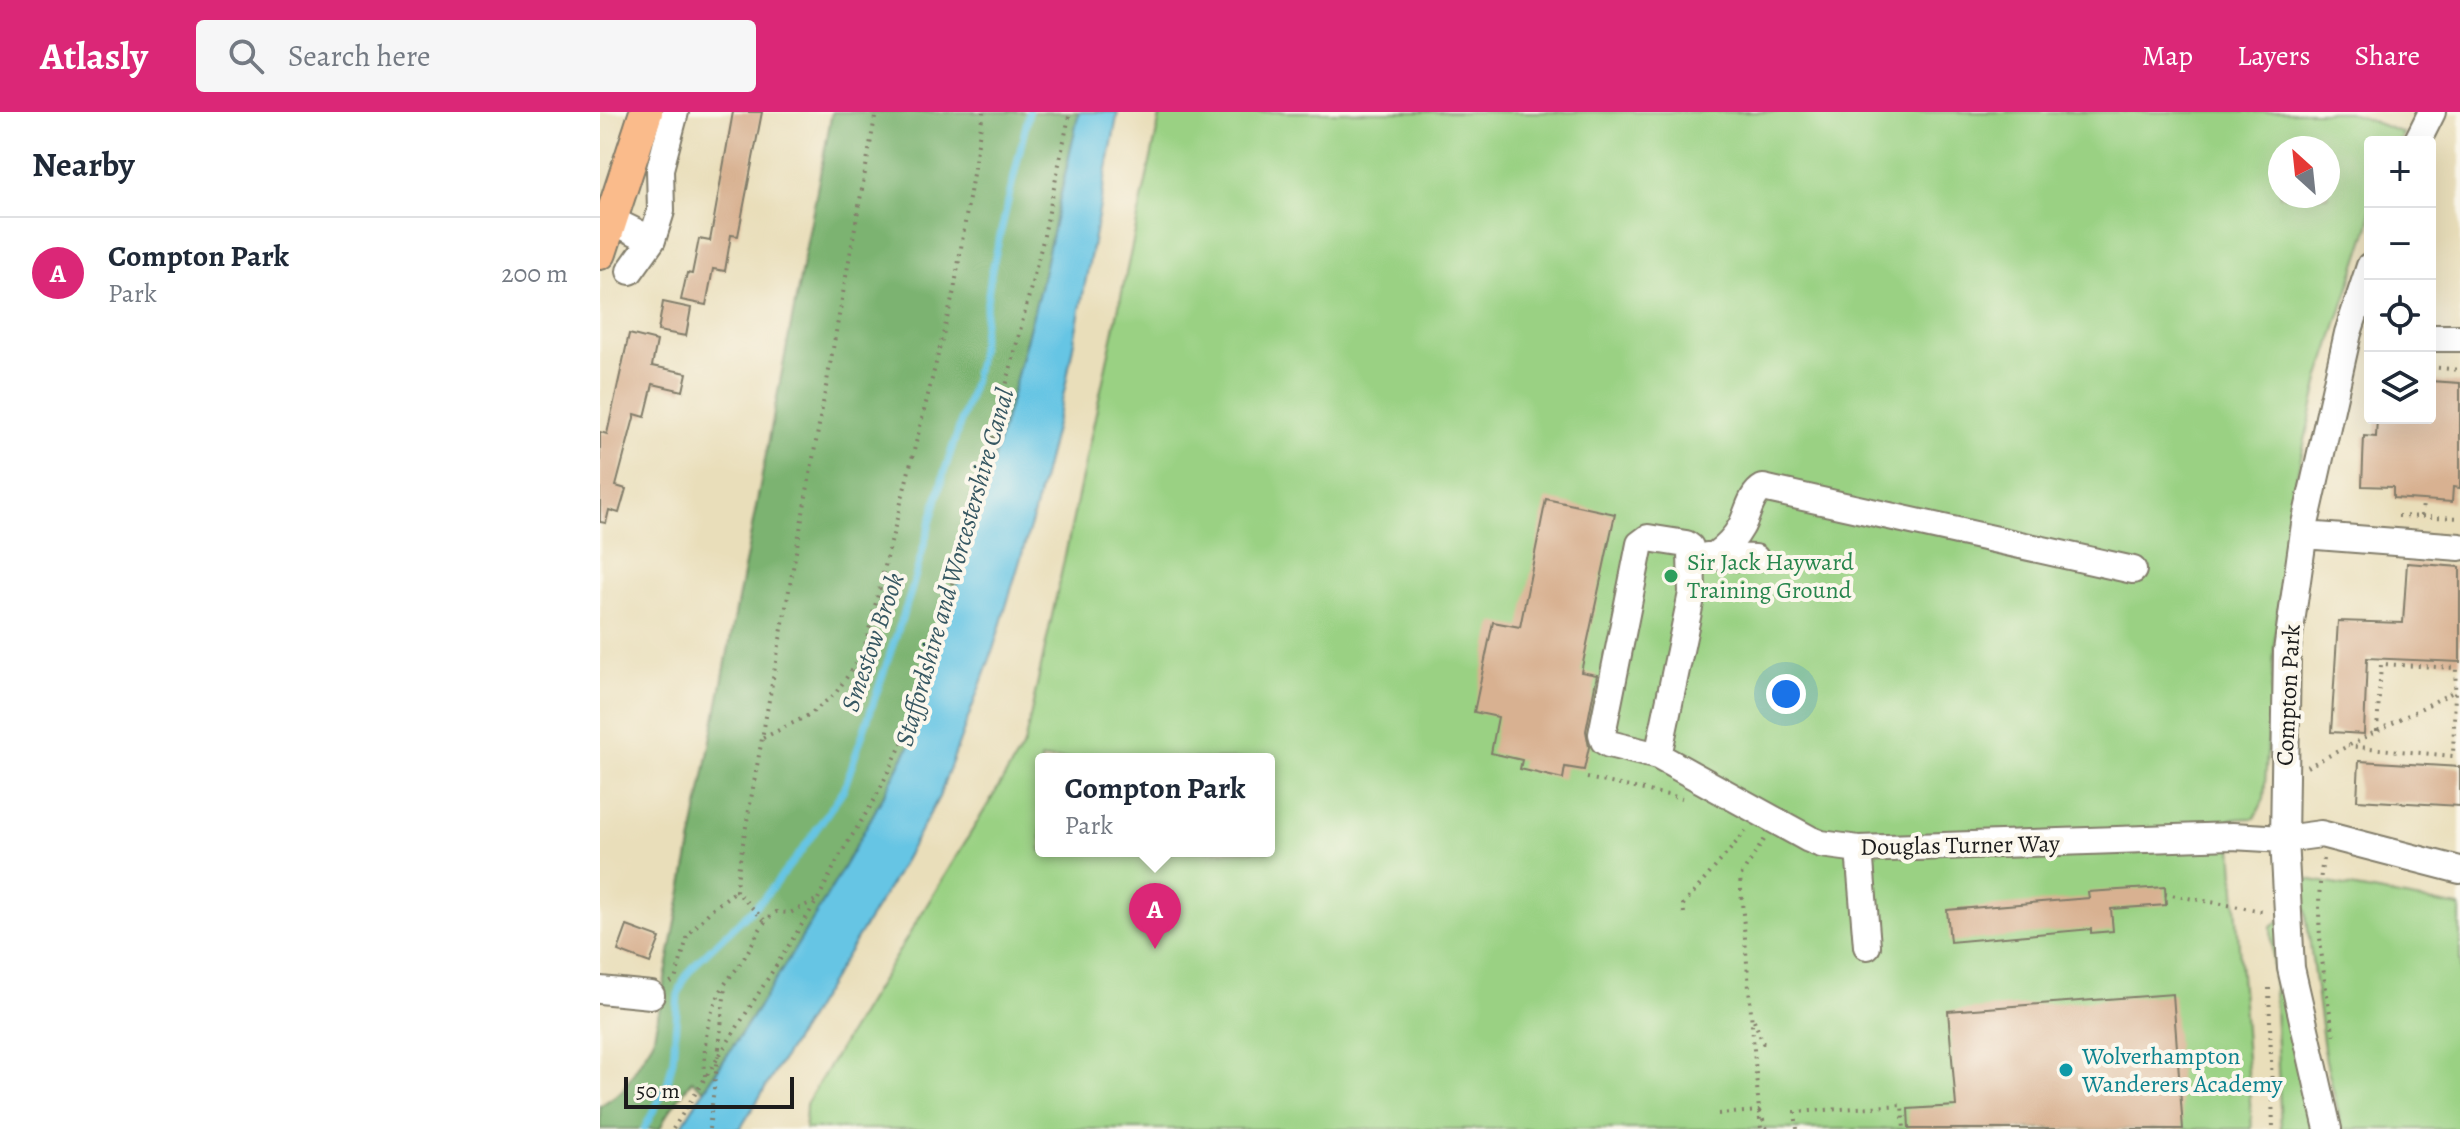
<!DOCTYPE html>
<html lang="en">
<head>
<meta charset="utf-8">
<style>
	body { margin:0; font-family:Alegreya,serif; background:#f6f6f7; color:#1f2937 }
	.controls { position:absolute; right:24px; top:24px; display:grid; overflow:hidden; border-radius:8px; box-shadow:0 8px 32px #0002 }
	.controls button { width:72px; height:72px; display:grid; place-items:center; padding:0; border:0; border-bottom:2px solid #e0e1e3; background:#fff; color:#1f2937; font:40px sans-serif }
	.compass { position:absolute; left:1668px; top:24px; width:72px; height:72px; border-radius:50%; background:#fff; box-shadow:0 8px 32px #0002; rotate:333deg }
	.scale { position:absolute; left:24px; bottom:20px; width:170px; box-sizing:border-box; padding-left:8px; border:4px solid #1c1c1c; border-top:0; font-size:22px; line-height:28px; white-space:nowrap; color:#1c1c1c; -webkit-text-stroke:6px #fbf7ec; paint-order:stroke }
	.you { position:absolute; left:1186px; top:582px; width:28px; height:28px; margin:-20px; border:6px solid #fff; border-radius:50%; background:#1a73e8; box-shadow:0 0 0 12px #1a73e833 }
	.badge { display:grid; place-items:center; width:52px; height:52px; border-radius:50%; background:#db2777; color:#fff; font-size:26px; font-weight:700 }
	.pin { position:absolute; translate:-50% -66px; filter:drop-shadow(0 2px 4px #0008) }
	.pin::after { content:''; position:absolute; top:42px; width:28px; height:24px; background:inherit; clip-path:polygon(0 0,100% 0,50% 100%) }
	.popup { position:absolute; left:435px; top:641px; width:240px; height:104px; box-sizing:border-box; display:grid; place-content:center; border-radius:8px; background:#fff; filter:drop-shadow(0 2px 6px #0005); font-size:26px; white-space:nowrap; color:#747a83 }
	.popup b { font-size:30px; color:#1f2937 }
	.popup::after { content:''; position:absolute; left:50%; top:100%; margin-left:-16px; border:16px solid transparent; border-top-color:#fff }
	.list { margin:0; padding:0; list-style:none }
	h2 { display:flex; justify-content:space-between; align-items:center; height:104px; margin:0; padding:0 32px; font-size:34px }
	h2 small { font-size:26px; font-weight:400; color:#747a83 }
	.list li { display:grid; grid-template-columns:52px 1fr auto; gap:24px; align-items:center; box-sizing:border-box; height:112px; padding:0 32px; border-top:2px solid #e0e1e3 }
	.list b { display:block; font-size:30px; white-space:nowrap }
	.list p { margin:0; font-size:26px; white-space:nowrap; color:#747a83 }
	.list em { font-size:26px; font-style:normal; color:#747a83 }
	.icon { flex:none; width:44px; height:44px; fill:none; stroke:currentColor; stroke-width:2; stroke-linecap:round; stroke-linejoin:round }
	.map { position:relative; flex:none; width:1860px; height:1017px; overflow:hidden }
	header { display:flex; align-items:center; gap:48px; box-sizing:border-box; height:112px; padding:0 40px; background:#db2777; color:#fff }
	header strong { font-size:38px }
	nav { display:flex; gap:44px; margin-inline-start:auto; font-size:28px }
	.search { width:560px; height:72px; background:#f6f6f7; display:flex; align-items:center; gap:20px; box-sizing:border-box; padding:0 28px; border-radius:8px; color:#747a83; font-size:30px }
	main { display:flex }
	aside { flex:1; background:#fff }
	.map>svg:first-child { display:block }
</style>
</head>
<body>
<header>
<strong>Atlasly</strong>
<div class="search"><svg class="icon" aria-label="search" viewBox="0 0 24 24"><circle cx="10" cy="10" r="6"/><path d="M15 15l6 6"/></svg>Search here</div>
<nav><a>Map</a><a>Layers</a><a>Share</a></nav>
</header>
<main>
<aside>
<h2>Nearby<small></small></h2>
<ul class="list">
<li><span class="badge">A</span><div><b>Compton Park</b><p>Park</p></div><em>200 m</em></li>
</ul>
</aside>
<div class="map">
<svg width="1860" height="1017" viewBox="0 0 1860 1017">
	<rect width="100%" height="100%" fill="#fbf7ec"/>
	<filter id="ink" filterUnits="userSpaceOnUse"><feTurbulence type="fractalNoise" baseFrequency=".0125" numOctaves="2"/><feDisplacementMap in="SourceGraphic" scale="16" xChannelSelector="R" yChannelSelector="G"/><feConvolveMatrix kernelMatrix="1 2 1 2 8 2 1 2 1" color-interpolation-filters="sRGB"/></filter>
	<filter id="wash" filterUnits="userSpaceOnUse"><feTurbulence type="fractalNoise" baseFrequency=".006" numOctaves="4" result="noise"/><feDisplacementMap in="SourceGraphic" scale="32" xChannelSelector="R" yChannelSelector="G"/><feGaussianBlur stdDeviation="1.8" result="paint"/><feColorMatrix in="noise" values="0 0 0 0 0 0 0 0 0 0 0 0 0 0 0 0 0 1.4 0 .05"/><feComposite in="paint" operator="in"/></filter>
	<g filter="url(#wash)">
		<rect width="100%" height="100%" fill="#e9deba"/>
		<path fill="#9ad183" stroke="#5b7650" stroke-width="2" fill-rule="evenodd" d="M 561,0 L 1748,0 L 1803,21 L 1800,30 L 1770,30 L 1770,110 L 1719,268 L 1688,402 L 1675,526 L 1664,687 L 1655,706 L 1630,707 L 1652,1017 L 205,1017 L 206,992 L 424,633 ZM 1680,36 L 1728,36 L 1728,84 L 1680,84 ZM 441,647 L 669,647 L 669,739 L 441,739 Z
			M 1701,766 L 1860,795 L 1860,1017 L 1742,1017 L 1725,944 Z
			M 1680,809 L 1717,1017 L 1681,1017 L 1671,815 Z"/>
		<path fill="#7bb371" stroke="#4c6846" stroke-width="2" d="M 232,0 L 479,0 L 440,176 L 409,294 L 310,633 C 249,752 179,868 103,978 L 92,968 L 66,1004 L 60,1017 L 0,1017 L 0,994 L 22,979 L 53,929 Z"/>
		<path fill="#66c5e4" stroke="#417080" stroke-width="2" d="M 479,0 L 518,0 L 465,276 L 432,409 L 391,544 L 339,685 L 296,763 L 140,1017 L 80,1017 C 100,983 122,952 143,919 C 203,827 260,731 310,633 L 409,294 L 440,176 Z"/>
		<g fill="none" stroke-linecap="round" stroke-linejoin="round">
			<path stroke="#66c5e4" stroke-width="7" d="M 44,1017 L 67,973 L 73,948 L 78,883 L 85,865 L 99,848 L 164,786 L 202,738 L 244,677 L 311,480 L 344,361 L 372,276 L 379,245 L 391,162 L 429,0"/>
		</g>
		<g id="blocks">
			<path fill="#d8b191" d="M 133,0 L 162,0 L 138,124 L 131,123 L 125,159 L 113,157 L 106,193 L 81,188 L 87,161 L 92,162 L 99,127 L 110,129 Z
				M 63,190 L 91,196 L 86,224 L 58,219 Z
				M 29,222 L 57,229 L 52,254 L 87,261 L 83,279 L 53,272 L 45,305 L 35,302 L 16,374 L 26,377 L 19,401 L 9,398 L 6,411 L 0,410 L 0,320 L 7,322 Z
				M 1830,269 L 1860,271 L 1860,376 L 1853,375 L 1852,390 L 1793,386 L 1793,375 L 1762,374 L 1764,324 L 1776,325 L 1777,306 L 1830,306 Z
				M 946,387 L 1015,402 L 981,560 L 997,563 L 986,619 L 989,635 L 984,658 L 965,655 L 963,667 L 920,657 L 922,648 L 891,641 L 898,605 L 874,600 L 893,510 L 920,515 Z
				M 1807,451 L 1860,455 L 1860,550 L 1767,546 L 1764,622 L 1731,620 L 1738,509 L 1803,511 Z
				M 1759,649 L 1860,655 L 1860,694 L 1757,688 Z
				M 1565,775 L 1566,793 L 1511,797 L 1513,819 L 1491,821 L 1491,817 L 1350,830 L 1347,798 L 1489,786 L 1488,780 Z
				M 27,814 L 60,826 L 50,851 L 18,839 Z
				M 1573,882 L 1583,1017 L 1309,1017 L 1308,997 L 1356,994 L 1348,899 Z"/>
		</g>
	</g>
	<g filter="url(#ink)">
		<use href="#blocks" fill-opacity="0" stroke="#827d6b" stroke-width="2"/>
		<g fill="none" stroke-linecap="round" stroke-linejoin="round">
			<g stroke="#827d6b" stroke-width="30">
				<path id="minor" d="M 1817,30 L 1832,0
					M 11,108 L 52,128
					M 30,159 L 52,128 L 61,99 L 60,57 L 75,0
					M 1830,226 L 1860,226
					M 1704,423 L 1860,435
					M 1107,444 L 1155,446
					M 1114,444 C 1125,436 1134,428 1141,415 C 1148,403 1150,383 1163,376 L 1533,458
					M 1058,644 L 1092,481 L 1091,440 L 1090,435 L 1086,432 L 1048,426 L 1040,432 L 1002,622 L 1004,629 L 1009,632 L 1058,644 L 1209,727 L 1221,732 L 1259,737 L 1632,724 L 1684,727 L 1721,722 L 1860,758
					M 1259,737 L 1267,834
					M 0,878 L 51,883
					M 1728,1017 L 1691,856 L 1684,727 L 1687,539 L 1705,412 L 1748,221 L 1770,154"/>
			</g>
			<g stroke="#827d6b" stroke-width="36">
				<path id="major" d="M 0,141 L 46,0"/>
			</g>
			<path stroke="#827d6b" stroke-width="4" stroke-dasharray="2 6" stroke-linecap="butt" d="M 1830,255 L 1860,258
				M 1798,404 L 1860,406
				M 1822,404 L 1823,388
				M 1777,619 L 1781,552 L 1856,556 L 1855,579
				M 163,626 L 209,603 L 235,582 L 263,542 L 354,179 L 383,0
				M 1707,655 L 1855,579 L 1853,644 L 1748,634
				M 987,666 L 1082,686
				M 1164,728 L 1140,765 L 1159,999 L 1167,1017
				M 1723,747 C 1713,807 1724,866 1734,925
				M 1565,782 L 1662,799
				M 1084,801 L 1083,793 L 1146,719
				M 164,808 L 136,779 L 139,753 L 276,0
				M 70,870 L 75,868 L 88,823 L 113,796 L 136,779
				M 1669,876 L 1673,1017
				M 1154,908 L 1163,931 L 1166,931
				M 119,936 L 125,875
				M 105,964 C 103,930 107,901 125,872 C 131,863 139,855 144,846 C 155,829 159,812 176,800 L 190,801 L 218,787
				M 1118,1002 L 1159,999 L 1161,1017
				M 73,1017 L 218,787 L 240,743 L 275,687 L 309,617 L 381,373 L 443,128 L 470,0
				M 1197,1017 L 1195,1000 L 1302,993 L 1304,1017"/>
			<use href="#minor" stroke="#fff" stroke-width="26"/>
			<use href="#major" stroke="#fabb8b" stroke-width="32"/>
			<path stroke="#827d6b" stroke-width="4" stroke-dasharray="2 6" stroke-linecap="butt" d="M 109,1017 L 119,936"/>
		</g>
	</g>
	<circle fill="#2e9e5b" stroke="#fbf7ec" stroke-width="3" cx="1071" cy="464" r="8"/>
	<circle fill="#0f9aa8" stroke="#fbf7ec" stroke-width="3" cx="1466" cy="958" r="8"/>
	<g text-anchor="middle" stroke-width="8" stroke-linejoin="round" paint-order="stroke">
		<g font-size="24" fill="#27864d" stroke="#fbf7ec" text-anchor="start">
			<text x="1087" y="458">Sir Jack Hayward<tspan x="1087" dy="28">Training Ground</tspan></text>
		</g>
		<g font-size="24" fill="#1c1c1c" stroke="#fbf7ec">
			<text transform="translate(1688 583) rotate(-87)" y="8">Compton Park</text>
			<text transform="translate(1360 733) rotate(-1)" y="8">Douglas Turner Way</text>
		</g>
		<g font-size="24" fill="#0d838f" stroke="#fbf7ec" text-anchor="start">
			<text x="1482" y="952">Wolverhampton<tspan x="1482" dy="28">Wanderers Academy</tspan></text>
		</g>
		<g font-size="26" font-style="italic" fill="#365762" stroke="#fbf7ec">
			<text transform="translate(354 455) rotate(-74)" y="9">Staffordshire and Worcestershire Canal</text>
			<text transform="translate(272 530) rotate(-71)" y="9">Smestow Brook</text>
		</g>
	</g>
</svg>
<div class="controls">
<button>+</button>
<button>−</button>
<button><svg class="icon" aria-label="locate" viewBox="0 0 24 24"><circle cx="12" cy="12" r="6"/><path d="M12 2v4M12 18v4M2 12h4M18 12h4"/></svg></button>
<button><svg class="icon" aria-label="layers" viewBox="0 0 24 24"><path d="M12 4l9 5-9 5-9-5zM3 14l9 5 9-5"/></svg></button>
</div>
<svg class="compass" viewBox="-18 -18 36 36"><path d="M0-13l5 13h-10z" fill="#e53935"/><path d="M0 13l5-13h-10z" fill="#747a83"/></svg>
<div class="scale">50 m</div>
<div class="you"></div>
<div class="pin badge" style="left:555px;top:837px">A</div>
<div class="popup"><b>Compton Park</b>Park</div>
</div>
</main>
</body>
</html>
